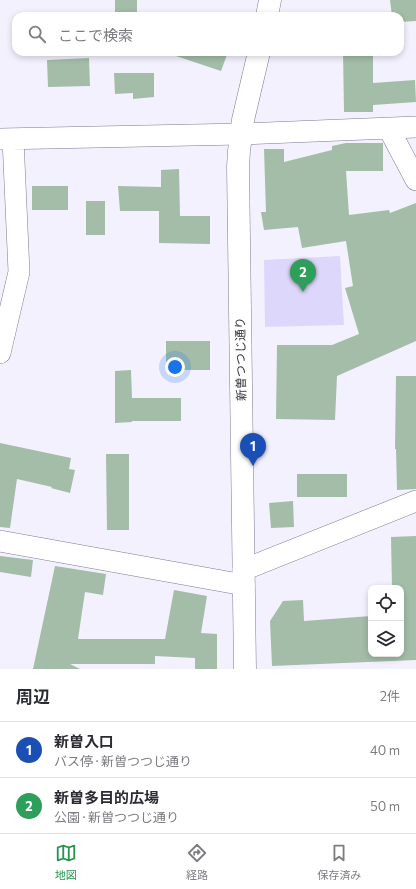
<!DOCTYPE html>
<html lang="ja">
<head>
<meta charset="utf-8">
<style>
	body { margin:0; font-family:Commissioner,"Noto Sans JP",sans-serif; background:#f2f2f3; color:#2b2b33 }
	.controls { position:absolute; right:12px; bottom:12px; display:grid; overflow:hidden; border-radius:8px; box-shadow:0 2px 6px #0003 }
	.controls button { width:36px; height:36px; display:grid; place-items:center; padding:0; border:0; border-bottom:1px solid #e1e1e2; background:#fff; color:#2b2b33; font:20px sans-serif }
	.you { position:absolute; left:175px; top:367px; width:14px; height:14px; margin:-10px; border:3px solid #fff; border-radius:50%; background:#1a73e8; box-shadow:0 0 0 6px #1a73e833 }
	.badge { display:grid; place-items:center; width:26px; height:26px; border-radius:50%; background:#27934b; color:#fff; font-size:13px; font-weight:700 }
	.pin { position:absolute; translate:-50% -33px; filter:drop-shadow(0 1px 2px #0008) }
	.pin::after { content:''; position:absolute; top:21px; width:14px; height:12px; background:inherit; clip-path:polygon(0 0,100% 0,50% 100%) }
	.list { margin:0; padding:0; list-style:none }
	h2 { display:flex; justify-content:space-between; align-items:center; height:52px; margin:0; padding:0 16px; font-size:17px }
	h2 small { font-size:13px; font-weight:400; color:#7c7c81 }
	.list li { display:grid; grid-template-columns:26px 1fr auto; gap:12px; align-items:center; box-sizing:border-box; height:56px; padding:0 16px; border-top:1px solid #e1e1e2 }
	.list b { display:block; font-size:15px; white-space:nowrap }
	.list p { margin:0; font-size:13px; white-space:nowrap; color:#7c7c81 }
	.list em { font-size:13px; font-style:normal; color:#7c7c81 }
	.icon { flex:none; width:22px; height:22px; fill:none; stroke:currentColor; stroke-width:2; stroke-linecap:round; stroke-linejoin:round }
	.map { position:relative; flex:none; width:416px; height:669px; overflow:hidden }
	.search { position:absolute; background:#fff; box-shadow:0 2px 6px #0003; left:12px; right:12px; top:12px; height:44px; display:flex; align-items:center; gap:10px; box-sizing:border-box; padding:0 14px; border-radius:12px; color:#7c7c81; font-size:15px }
	.sheet { height:164px; background:#fff }
	nav { display:flex; justify-content:space-around; align-items:center; box-sizing:border-box; height:56px; border-top:1px solid #e1e1e2; background:#fff; font-size:11px; color:#7c7c81 }
	nav a { display:grid; justify-items:center; gap:2px }
	nav .on { color:#27934b }
	.map>svg:first-child { display:block }
</style>
</head>
<body>
<div class="map">
<svg width="416" height="669" viewBox="0 0 416 669">
	<rect width="100%" height="100%" fill="#f3f1fe"/>
	<path fill="#ddd8fb" d="M 340,256 L 344,325 L 265,327 L 264,260 Z"/>
	<path fill="#a3bda8" d="M 115,0 L 137,0 L 137,16 L 115,16 Z
		M 390,0 L 416,0 L 416,21 L 400,22 L 400,16 L 392,16 Z
		M 173,52 L 228,52 L 221,71 L 173,55 Z
		M 343,52 L 373,52 L 373,83 L 415,80 L 416,102 L 373,105 L 373,112 L 344,112 Z
		M 89,58 L 90,86 L 48,87 L 47,60 Z
		M 114,73 L 154,73 L 154,97 L 133,99 L 133,93 L 115,94 Z
		M 346,143 L 383,143 L 383,171 L 346,171 L 349,215 L 389,210 L 390,213 L 416,203 L 416,341 L 337,376 L 335,420 L 276,419 L 277,345 L 332,345 L 359,334 L 345,288 L 353,286 L 346,241 L 302,248 L 298,227 L 264,230 L 261,212 L 266,212 L 264,149 L 284,149 L 284,162 L 332,150 L 332,146 Z
		M 179,169 L 180,216 L 210,216 L 210,244 L 159,243 L 159,211 L 120,211 L 118,186 L 161,187 L 161,170 Z
		M 32,186 L 68,186 L 68,210 L 32,210 Z
		M 86,201 L 105,201 L 105,235 L 86,235 Z
		M 166,341 L 210,341 L 210,370 L 166,370 Z
		M 131,370 L 132,398 L 181,398 L 181,421 L 132,421 L 132,422 L 115,423 L 115,371 Z
		M 396,376 L 416,376 L 416,489 L 397,490 L 396,449 L 395,449 Z
		M 0,443 L 71,458 L 69,469 L 75,470 L 70,493 L 51,488 L 52,487 L 17,479 L 10,528 L 0,527 Z
		M 106,454 L 129,454 L 129,530 L 107,530 Z
		M 297,474 L 347,474 L 347,497 L 297,497 Z
		M 293,501 L 294,527 L 271,528 L 269,503 Z
		M 416,536 L 416,660 L 272,666 L 270,621 L 283,601 L 303,600 L 304,621 L 371,616 L 371,654 L 401,654 L 401,588 L 392,588 L 391,537 Z
		M 0,556 L 33,560 L 31,577 L 0,572 Z
		M 55,566 L 106,574 L 103,595 L 85,592 L 78,639 L 165,639 L 174,590 L 207,596 L 201,633 L 217,634 L 217,669 L 195,669 L 195,658 L 155,656 L 155,664 L 70,664 L 80,669 L 33,669 Z"/>
	<g fill="none" stroke-linecap="round" stroke-linejoin="round">
		<g stroke="#7e7a96" stroke-width="22">
			<path id="street" d="M 389,129 L 416,180
				M 0,139 L 241,134 L 416,127
				M 0,353 L 19,272 L 13,139
				M 0,541 L 244,585
				M 243,570 L 416,501"/>
		</g>
		<g stroke="#7e7a96" stroke-width="23">
			<path id="secondary" d="M 267,16 L 270,0
				M 245,669 L 238,167 L 239,151 L 243,120 L 259,52"/>
		</g>
		<use href="#street" stroke="#fff" stroke-width="21"/>
		<use href="#secondary" stroke="#fff" stroke-width="22"/>
	</g>
	<g text-anchor="middle" stroke-width="3.5" stroke-linejoin="round" paint-order="stroke">
		<g font-size="12" fill="#33323d" stroke="#fff">
			<text transform="translate(241 359) rotate(-91)" y="4">新曽つつじ通り</text>
		</g>
	</g>
</svg>
<div class="controls">
<button><svg class="icon" aria-label="locate" viewBox="0 0 24 24"><circle cx="12" cy="12" r="6"/><path d="M12 2v4M12 18v4M2 12h4M18 12h4"/></svg></button>
<button><svg class="icon" aria-label="layers" viewBox="0 0 24 24"><path d="M12 4l9 5-9 5-9-5zM3 14l9 5 9-5"/></svg></button>
</div>
<div class="you"></div>
<div class="pin badge" style="left:253px;top:466px;background:#1a4fb4">1</div>
<div class="pin badge" style="left:303px;top:292px;background:#2e9e5b">2</div>
<div class="search"><svg class="icon" aria-label="search" viewBox="0 0 24 24"><circle cx="10" cy="10" r="6"/><path d="M15 15l6 6"/></svg>ここで検索</div>
</div>
<section class="sheet">
<h2>周辺<small>2件</small></h2>
<ul class="list">
<li><span class="badge" style="background:#1a4fb4">1</span><div><b>新曽入口</b><p>バス停 · 新曽つつじ通り</p></div><em>40 m</em></li>
<li><span class="badge" style="background:#2e9e5b">2</span><div><b>新曽多目的広場</b><p>公園 · 新曽つつじ通り</p></div><em>50 m</em></li>
</ul>
</section>
<nav>
<a class="on"><svg class="icon" aria-label="map" viewBox="0 0 24 24"><path d="M3 6l6-2 6 2 6-2v14l-6 2-6-2-6 2zM9 4v14M15 6v14"/></svg>地図</a>
<a><svg class="icon" aria-label="directions" viewBox="0 0 24 24"><path d="M12 3l9 9-9 9-9-9zM9 14v-3h6M13 9l2 2-2 2"/></svg>経路</a>
<a><svg class="icon" aria-label="saved" viewBox="0 0 24 24"><path d="M7 4h10v16l-5-4-5 4z"/></svg>保存済み</a>
</nav>
</body>
</html>
